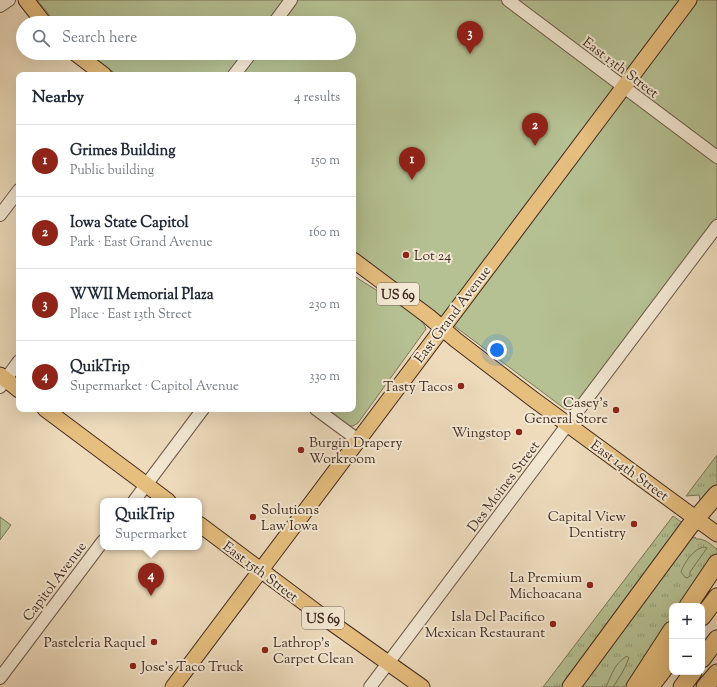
<!DOCTYPE html>
<html lang="en">
<head>
<meta charset="utf-8">
<style>
	body { margin:0; font-family:"Sorts Mill Goudy",serif; background:#f6f6f7; color:#1f2937 }
	.controls { position:absolute; right:12px; bottom:12px; display:grid; overflow:hidden; border-radius:8px; box-shadow:0 4px 16px #0002 }
	.controls button { width:36px; height:36px; display:grid; place-items:center; padding:0; border:0; border-bottom:1px solid #e0e1e3; background:#fff; color:#1f2937; font:20px sans-serif }
	.you { position:absolute; left:497px; top:350px; width:14px; height:14px; margin:-10px; border:3px solid #fff; border-radius:50%; background:#1a73e8; box-shadow:0 0 0 6px #1a73e833 }
	.badge { display:grid; place-items:center; width:26px; height:26px; border-radius:50%; background:#8f2418; color:#fff; font-size:13px; font-weight:700 }
	.pin { position:absolute; translate:-50% -33px; filter:drop-shadow(0 1px 2px #0008) }
	.pin::after { content:''; position:absolute; top:21px; width:14px; height:12px; background:inherit; clip-path:polygon(0 0,100% 0,50% 100%) }
	.popup { position:absolute; left:100px; top:498px; width:102px; height:52px; box-sizing:border-box; display:grid; place-content:center; border-radius:8px; background:#fff; filter:drop-shadow(0 1px 3px #0005); font-size:13px; white-space:nowrap; color:#747a83 }
	.popup b { font-size:15px; color:#1f2937 }
	.popup::after { content:''; position:absolute; left:50%; top:100%; margin-left:-8px; border:8px solid transparent; border-top-color:#fff }
	.list { margin:0; padding:0; list-style:none }
	h2 { display:flex; justify-content:space-between; align-items:center; height:52px; margin:0; padding:0 16px; font-size:17px }
	h2 small { font-size:13px; font-weight:400; color:#747a83 }
	.list li { display:grid; grid-template-columns:26px 1fr auto; gap:12px; align-items:center; box-sizing:border-box; height:72px; padding:0 16px; border-top:1px solid #e0e1e3 }
	.list b { display:block; font-size:15px; white-space:nowrap }
	.list p { margin:0; font-size:13px; white-space:nowrap; color:#747a83 }
	.list em { font-size:13px; font-style:normal; color:#747a83 }
	.icon { flex:none; width:22px; height:22px; fill:none; stroke:currentColor; stroke-width:2; stroke-linecap:round; stroke-linejoin:round }
	.map { position:relative; flex:none; width:717px; height:687px; overflow:hidden }
	.search { position:absolute; background:#fff; box-shadow:0 4px 16px #0002; left:16px; top:16px; width:340px; height:44px; display:flex; align-items:center; gap:10px; box-sizing:border-box; padding:0 14px; border-radius:22px; color:#747a83; font-size:15px }
	.panel { position:absolute; background:#fff; box-shadow:0 4px 16px #0002; left:16px; top:72px; width:340px; height:340px; border-radius:8px }
	.map>svg:first-child { display:block }
</style>
</head>
<body>
<div class="map">
<svg width="717" height="687" viewBox="0 0 717 687">
	<defs>
		<pattern id="grass-tufts" width="24" height="20" patternUnits="userSpaceOnUse"><rect width="24" height="20" fill="#b5c193"/><path d="M3 7l-1-3M5 7V3M7 7l1-3M15 17l-1-3M17 17v-4M19 17l1-3" fill="none" stroke="#959d78"/></pattern>
	</defs>
	<rect width="100%" height="100%" fill="#eddbbc"/>
	<filter id="stains"><feTurbulence type="fractalNoise" baseFrequency=".005" numOctaves="4"/><feColorMatrix values="0 0 0 0 .2 0 0 0 0 .09 0 0 0 0 .02 0 0 0 .5 -.17"/></filter>
	<radialGradient id="worn" r=".72"><stop offset=".6" stop-color="#630" stop-opacity="0"/><stop offset="1" stop-color="#630" stop-opacity=".3"/></radialGradient>
	<path fill="url(#grass-tufts)" stroke="#7c765b" d="M 717,455 L 717,485 C 712,491 707,498 700,500 L 699,495 L 686,496 Z
		M 673,516 L 684,524 L 563,687 L 543,687 Z
		M 695,537 L 696,539 C 705,538 711,545 717,549 L 717,554 L 682,606 L 672,606 L 672,622 L 628,687 L 578,687 L 687,540 Z"/>
	<path fill="#b5c193" stroke="#7c765b" d="M 37,0 L 717,0 L 717,217 L 574,408 L 571,409 L 565,409 L 353,250 L 353,75 L 117,75 L 88,53 L 349,53 L 349,23 L 56,23 Z
		M 353,275 C 367,286 424,315 426,329 L 358,423 L 353,426 L 348,426 L 325,409 L 353,409 Z
		M 0,517 L 11,525 L 0,540 Z
		M 704,547 L 707,548 L 690,572 L 690,576 L 687,578 L 685,577 L 681,572 C 684,563 694,548 704,547 Z
		M 627,656 L 629,658 C 625,669 619,678 613,687 L 606,687 C 612,674 614,664 627,656 Z"/>
	<g fill="none" stroke-linecap="round" stroke-linejoin="round">
		<g stroke="#6e5849" stroke-width="14">
			<path id="minor" d="M 508,0 L 717,157
				M 0,6 L 9,0
				M 274,23 L 291,0
				M 234,75 L 251,53
				M 0,215 L 19,190
				M 0,387 L 19,361
				M 316,409 L 358,440
				M 134,501 L 203,409
				M 0,678 L 103,541
				M 370,687 L 717,226"/>
		</g>
		<g stroke="#432c23" stroke-width="17">
			<path id="major" d="M 26,0 L 44,23
				M 75,53 L 104,75
				M 353,260 L 428,316 L 456,340 L 533,399 L 717,534
				M 0,375 L 19,390
				M 45,409 L 168,501
				M 199,524 L 322,616 L 422,687
				M 173,687 L 689,0"/>
		</g>
		<g stroke="#432c23" stroke-width="19">
			<path id="highway" d="M 688,606 L 717,563
				M 702,617 L 717,597
				M 702,659 L 717,639
				M 571,687 L 689,527 L 717,494
				M 635,687 L 672,630
				M 650,687 L 672,658
				M 682,687 L 693,672
				M 705,687 L 717,673"/>
		</g>
		<use href="#minor" stroke="#f3e8d3" stroke-width="12"/>
		<use href="#major" stroke="#e6be7e" stroke-width="15"/>
		<use href="#highway" stroke="#e6be7e" stroke-width="17"/>
	</g>
	<g fill="#8f2418" stroke="#f3e8d3" stroke-width="1.5">
		<circle cx="406" cy="255" r="4"/>
		<circle cx="461" cy="386" r="4"/>
		<circle cx="616" cy="410" r="4"/>
		<circle cx="519" cy="432" r="4"/>
		<circle cx="301" cy="450" r="4"/>
		<circle cx="253" cy="517" r="4"/>
		<circle cx="634" cy="524" r="4"/>
		<circle cx="590" cy="585" r="4"/>
		<circle cx="553" cy="624" r="4"/>
		<circle cx="154" cy="642" r="4"/>
		<circle cx="265" cy="650" r="4"/>
		<circle cx="133" cy="666" r="4"/>
	</g>
	<g text-anchor="middle" stroke-width="4" stroke-linejoin="round" paint-order="stroke">
		<g fill="#f3e8d3" stroke="#786458" stroke-width="1">
			<rect x="377" y="283" width="42" height="22" rx="3"/>
			<rect x="302" y="607" width="42" height="22" rx="3"/>
		</g>
		<g font-size="13" font-weight="bold" fill="#432c23">
			<text x="398" y="299">US 69</text>
			<text x="323" y="623">US 69</text>
		</g>
		<g font-size="14" fill="#432c23" stroke="#f3e8d3">
			<text transform="translate(621 67) rotate(37)" y="5">East 13th Street</text>
			<text transform="translate(452 314) rotate(-53)" y="5">East Grand Avenue</text>
			<text transform="translate(630 470) rotate(36)" y="5">East 14th Street</text>
			<text transform="translate(503 486) rotate(-53)" y="5">Des Moines Street</text>
			<text transform="translate(261 571) rotate(37)" y="5">East 15th Street</text>
			<text transform="translate(54 581) rotate(-53)" y="5">Capitol Avenue</text>
		</g>
		<g font-size="14" fill="#432c23" stroke="#f3e8d3" text-anchor="end">
			<text x="414" y="260" text-anchor="start">Lot 24</text>
			<text x="453" y="391">Tasty Tacos</text>
			<text x="608" y="407">Casey's<tspan x="608" dy="16">General Store</tspan></text>
			<text x="511" y="437">Wingstop</text>
			<text x="309" y="447" text-anchor="start">Burgin Drapery<tspan x="309" dy="16">Workroom</tspan></text>
			<text x="261" y="514" text-anchor="start">Solutions<tspan x="261" dy="16">Law Iowa</tspan></text>
			<text x="626" y="521">Capital View<tspan x="626" dy="16">Dentistry</tspan></text>
			<text x="582" y="582">La Premium<tspan x="582" dy="16">Michoacana</tspan></text>
			<text x="545" y="621">Isla Del Pacifico<tspan x="545" dy="16">Mexican Restaurant</tspan></text>
			<text x="146" y="647">Pasteleria Raquel</text>
			<text x="273" y="647" text-anchor="start">Lathrop's<tspan x="273" dy="16">Carpet Clean</tspan></text>
			<text x="141" y="671" text-anchor="start">Jose’s Taco Truck</text>
		</g>
	</g>
	<rect width="100%" height="100%" filter="url(#stains)"/>
	<rect width="100%" height="100%" fill="url(#worn)"/>
</svg>
<div class="controls">
<button>+</button>
<button>−</button>
</div>
<div class="you"></div>
<div class="pin badge" style="left:412px;top:180px">1</div>
<div class="pin badge" style="left:535px;top:146px">2</div>
<div class="pin badge" style="left:470px;top:54px">3</div>
<div class="pin badge" style="left:151px;top:596px">4</div>
<div class="popup"><b>QuikTrip</b>Supermarket</div>
<div class="search"><svg class="icon" aria-label="search" viewBox="0 0 24 24"><circle cx="10" cy="10" r="6"/><path d="M15 15l6 6"/></svg>Search here</div>
<section class="panel">
<h2>Nearby<small>4 results</small></h2>
<ul class="list">
<li><span class="badge">1</span><div><b>Grimes Building</b><p>Public building</p></div><em>150 m</em></li>
<li><span class="badge">2</span><div><b>Iowa State Capitol</b><p>Park · East Grand Avenue</p></div><em>160 m</em></li>
<li><span class="badge">3</span><div><b>WWII Memorial Plaza</b><p>Place · East 13th Street</p></div><em>230 m</em></li>
<li><span class="badge">4</span><div><b>QuikTrip</b><p>Supermarket · Capitol Avenue</p></div><em>330 m</em></li>
</ul>
</section>
</div>
</body>
</html>
